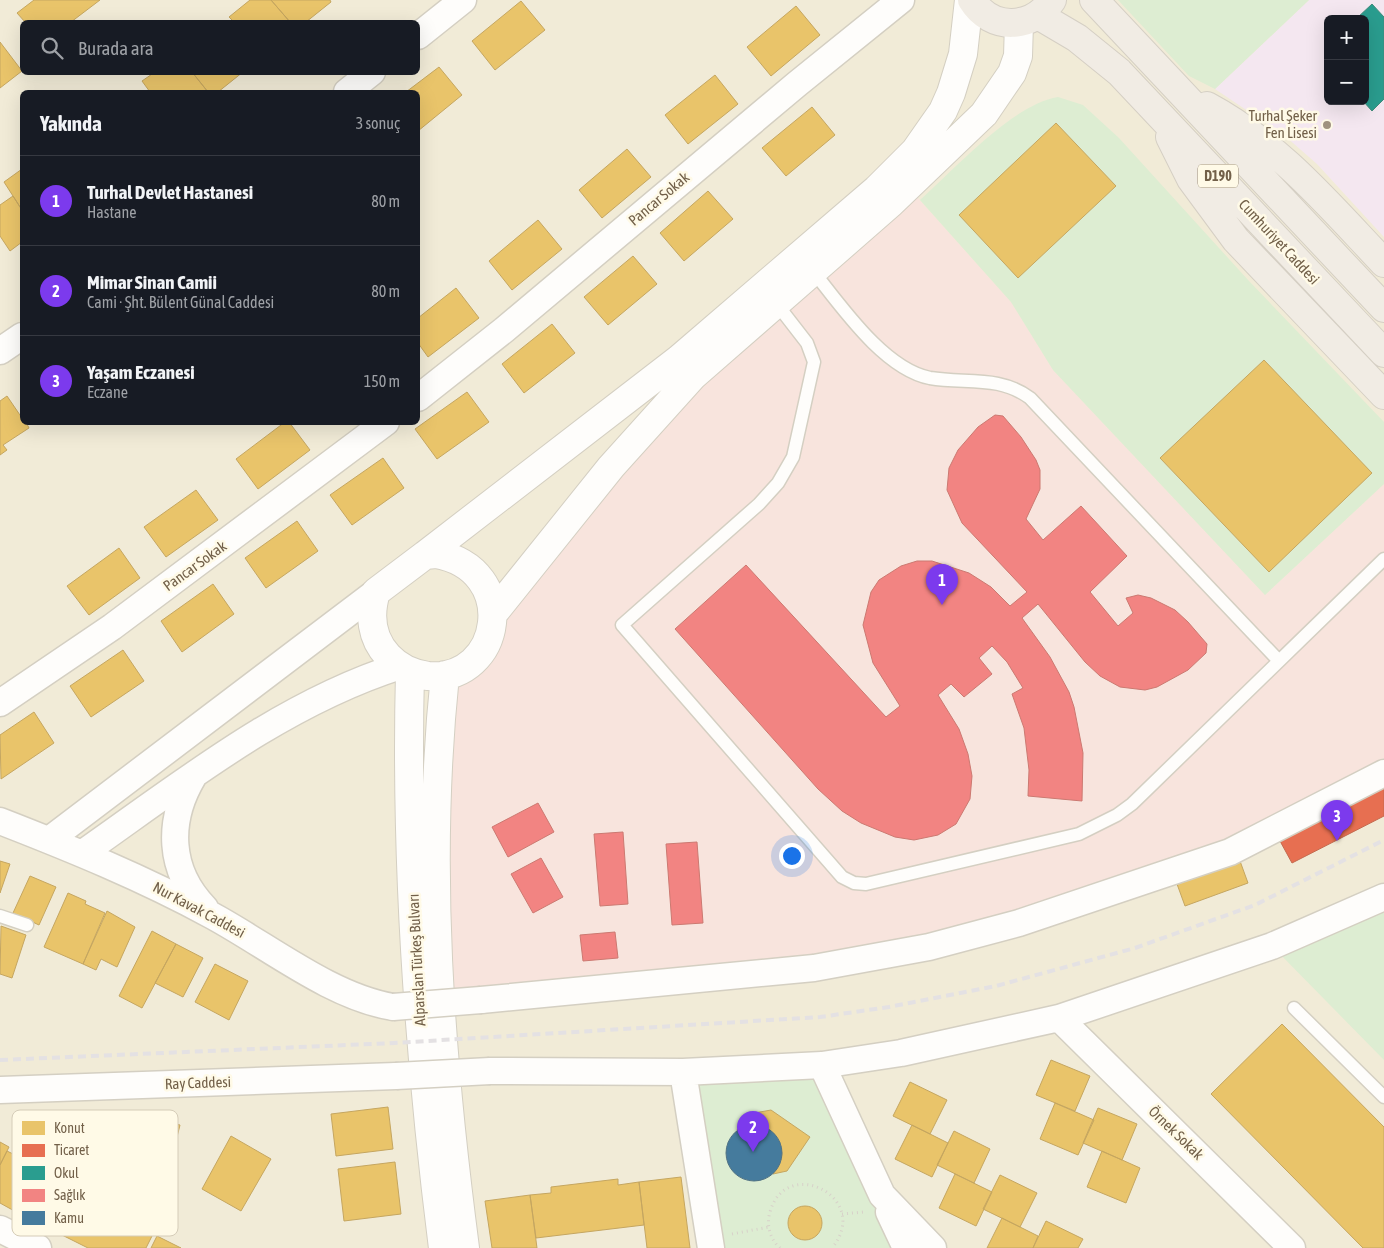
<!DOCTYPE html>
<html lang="tr">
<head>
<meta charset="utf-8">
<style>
	body { margin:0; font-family:"Asap Condensed",sans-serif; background:#20242c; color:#f1f3f6 }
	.controls { position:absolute; right:15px; top:15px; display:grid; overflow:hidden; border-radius:8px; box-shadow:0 5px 20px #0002 }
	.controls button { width:45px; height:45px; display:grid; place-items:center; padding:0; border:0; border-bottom:1px solid #363941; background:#171b24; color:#f1f3f6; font:25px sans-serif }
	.you { position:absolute; left:791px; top:855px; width:18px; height:18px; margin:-12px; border:4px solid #fff; border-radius:50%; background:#1a73e8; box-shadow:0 0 0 8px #1a73e833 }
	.badge { display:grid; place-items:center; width:32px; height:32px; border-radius:50%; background:#7c3aed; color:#fff; font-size:16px; font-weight:700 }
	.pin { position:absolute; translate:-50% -41px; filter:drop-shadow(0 1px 2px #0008) }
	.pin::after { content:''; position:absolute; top:26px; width:18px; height:15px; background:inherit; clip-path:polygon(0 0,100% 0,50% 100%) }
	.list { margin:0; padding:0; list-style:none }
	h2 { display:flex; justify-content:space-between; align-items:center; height:65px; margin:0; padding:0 20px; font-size:21px }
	h2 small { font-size:16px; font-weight:400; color:#9ea1a6 }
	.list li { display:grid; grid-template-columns:32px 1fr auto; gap:15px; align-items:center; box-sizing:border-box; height:90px; padding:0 20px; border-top:1px solid #363941 }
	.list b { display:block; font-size:19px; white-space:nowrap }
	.list p { margin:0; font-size:16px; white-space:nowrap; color:#9ea1a6 }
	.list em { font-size:16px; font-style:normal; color:#9ea1a6 }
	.icon { flex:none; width:28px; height:28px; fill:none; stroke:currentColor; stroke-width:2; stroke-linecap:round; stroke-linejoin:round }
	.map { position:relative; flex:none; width:1384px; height:1248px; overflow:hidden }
	.search { position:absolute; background:#171b24; box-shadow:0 5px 20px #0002; left:20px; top:20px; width:400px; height:55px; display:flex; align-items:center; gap:12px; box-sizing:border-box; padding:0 18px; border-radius:8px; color:#9ea1a6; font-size:19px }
	.panel { position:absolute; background:#171b24; box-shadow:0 5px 20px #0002; left:20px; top:90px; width:400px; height:335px; border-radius:8px }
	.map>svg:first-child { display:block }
</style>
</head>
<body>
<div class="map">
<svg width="1384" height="1248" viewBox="0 0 1384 1248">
	<rect width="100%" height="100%" fill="#f6f3e7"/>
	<path fill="#f1ebd7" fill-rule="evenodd" d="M 0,0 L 1384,0 L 1384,1248 L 0,1248 ZM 1328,19 L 1365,19 L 1365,101 L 1328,101 ZM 22,22 L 418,22 L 418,72 L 22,72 ZM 22,92 L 418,92 L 418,422 L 22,422 Z"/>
	<path fill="#f4e7f0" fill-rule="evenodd" d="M 1309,0 L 1384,0 L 1384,237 L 1317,164 L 1285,136 L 1215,89 ZM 1328,19 L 1365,19 L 1365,101 L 1328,101 Z"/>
	<path fill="#f8e4dd" d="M 908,187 L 1011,302 L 1053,370 L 1265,595 L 1384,484 L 1384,773 L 1230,852 L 929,947 L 441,1004 L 445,675 L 611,467 Z"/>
	<path fill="#ddedd2" d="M 1118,0 L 1309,0 L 1215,89 L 1189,76 Z
		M 1058,97 L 1083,105 L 1119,138 L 1249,281 L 1384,422 L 1384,484 L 1265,595 L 1053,370 L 1011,302 L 920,200 C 954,170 1013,104 1058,97 Z
		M 1384,897 L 1384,1060 L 1272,946 Z
		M 822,1065 L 906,1248 L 711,1248 L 683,1072 Z"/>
	<path fill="#e9c46a" stroke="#c5a660" d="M 34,0 L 100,0 L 71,22 L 25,22 L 17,13 Z
		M 250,0 L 271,0 L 290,22 L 234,22 L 229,17 Z
		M 271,0 L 330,0 L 331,2 L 306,22 L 290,22 Z
		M 521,1 L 545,30 L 495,70 L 472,41 Z
		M 796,6 L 820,35 L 771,76 L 747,47 Z
		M 0,42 L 22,71 L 0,88 Z
		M 439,67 L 462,95 L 418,131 L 418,92 L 406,92 Z
		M 155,72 L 192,72 L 208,92 L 150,92 L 142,81 Z
		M 192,72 L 243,72 L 218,92 L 208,92 Z
		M 715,75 L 738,104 L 688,144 L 665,115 Z
		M 812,107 L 835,135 L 786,176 L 762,148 Z
		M 1056,123 L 1116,186 L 1018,278 L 959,215 Z
		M 627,149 L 651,177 L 602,218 L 579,190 Z
		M 22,169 L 22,210 L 4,182 Z
		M 708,191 L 733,219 L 684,261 L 660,233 Z
		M 13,196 L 22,210 L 22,242 L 10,251 L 0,236 L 0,205 Z
		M 538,220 L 562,249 L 512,290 L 489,261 Z
		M 633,256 L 657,284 L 608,325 L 584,297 Z
		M 456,288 L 479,318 L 428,357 L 418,343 L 418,318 Z
		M 552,324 L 575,353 L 524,393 L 502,364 Z
		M 1264,360 L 1372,473 L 1269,572 L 1160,458 Z
		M 467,392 L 489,422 L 437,459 L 415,429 Z
		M 7,396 L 22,418 L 22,422 L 26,422 L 29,428 L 3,445 L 7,450 L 0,455 L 0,401 Z
		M 285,422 L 289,422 L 310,450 L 258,489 L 236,459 Z
		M 383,458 L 404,488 L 352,525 L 330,495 Z
		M 196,490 L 218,520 L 166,557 L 144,527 Z
		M 297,521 L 318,551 L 266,588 L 245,558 Z
		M 119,548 L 140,578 L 89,615 L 67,586 Z
		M 213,584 L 234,614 L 182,652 L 161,621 Z
		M 123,650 L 144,681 L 91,717 L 70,686 Z
		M 34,712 L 54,743 L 1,779 L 0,735 Z
		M 0,861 L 10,864 L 0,893 Z
		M 1240,861 L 1248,883 L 1185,906 L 1177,884 Z
		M 30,876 L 56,887 L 39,925 L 13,913 Z
		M 68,893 L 86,901 L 85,904 L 105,913 L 83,964 L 44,947 Z
		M 107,911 L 135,927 L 117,967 L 101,959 L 96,970 L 83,964 Z
		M 1,926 L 26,935 L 12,978 L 0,974 Z
		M 152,931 L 176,944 L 142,1008 L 119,996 Z
		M 176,944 L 203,958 L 183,997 L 155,983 Z
		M 215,964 L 248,981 L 229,1020 L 195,1002 Z
		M 1282,1024 L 1384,1127 L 1384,1248 L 1363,1248 L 1211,1094 Z
		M 1051,1060 L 1090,1076 L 1075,1111 L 1036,1095 Z
		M 910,1082 L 947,1100 L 930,1134 L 893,1116 Z
		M 1055,1103 L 1094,1120 L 1078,1155 L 1040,1139 Z
		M 388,1107 L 393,1149 L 336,1156 L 331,1114 Z
		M 1098,1108 L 1137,1124 L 1122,1160 L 1083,1143 Z
		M 771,1110 L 810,1137 L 787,1171 L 773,1174 L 782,1155 L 781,1148 L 775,1135 L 764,1127 L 757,1125 L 743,1127 L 737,1130 L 749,1114 Z
		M 132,1114 L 180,1125 L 169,1169 L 122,1158 Z
		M 912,1125 L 948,1143 L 932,1177 L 895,1159 Z
		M 954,1131 L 990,1149 L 974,1183 L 937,1165 Z
		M 231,1136 L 271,1159 L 241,1211 L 202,1189 Z
		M 0,1142 L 9,1147 L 0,1165 Z
		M 7,1151 L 41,1168 L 18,1213 L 0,1203 L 0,1165 Z
		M 1102,1151 L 1140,1168 L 1126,1203 L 1087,1187 Z
		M 395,1162 L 401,1214 L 344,1221 L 338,1169 Z
		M 955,1174 L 992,1192 L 976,1226 L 939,1208 Z
		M 1000,1175 L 1037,1193 L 1020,1227 L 983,1209 Z
		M 681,1177 L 690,1248 L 647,1248 L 639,1182 Z
		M 618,1179 L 618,1185 L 639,1182 L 644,1225 L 536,1238 L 530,1195 L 551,1193 L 551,1187 Z
		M 530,1195 L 537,1248 L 492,1248 L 485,1201 Z
		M 81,1197 L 153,1234 L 146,1248 L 88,1248 L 62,1235 Z
		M788 1223a17 17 0 1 1 34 0a17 17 0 1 1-34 0Z
		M 1002,1218 L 1038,1236 L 1033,1248 L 987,1248 Z
		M 1046,1221 L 1083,1239 L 1078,1248 L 1033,1248 Z
		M 157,1236 L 181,1248 L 151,1248 Z"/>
	<path fill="#e76f51" stroke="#c46a4f" d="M 1384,788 L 1384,816 L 1292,863 L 1280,841 Z"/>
	<path fill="#2a9d8f" stroke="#408b7a" d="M 1372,4 L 1384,17 L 1384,99 L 1372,111 L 1363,101 L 1365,101 L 1365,19 L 1356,19 Z"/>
	<path fill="#f28482" stroke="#cc7971" d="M 995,415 L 1003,416 L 1021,437 L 1036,460 L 1040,470 L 1040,489 L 1026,519 L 1043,540 L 1081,506 L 1127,556 L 1090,592 L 1118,626 L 1133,613 L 1126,598 L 1138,595 L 1151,598 L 1175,610 L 1188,622 L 1207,644 L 1206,653 L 1188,670 L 1157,687 L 1145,690 L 1120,687 L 1100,676 L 1085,662 L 1038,604 L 1022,618 L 1050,657 L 1069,692 L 1074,707 L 1083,753 L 1082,801 L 1028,796 L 1029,770 L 1024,728 L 1012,694 L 1023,688 L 1007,662 L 992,646 L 979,658 L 992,674 L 964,697 L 951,684 L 938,695 L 959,729 L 968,754 L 972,776 L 970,799 L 956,824 L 938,835 L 914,840 L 895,837 L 861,823 L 842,811 L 818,789 L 675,629 L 746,565 L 886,717 L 900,706 L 873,663 L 863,625 L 871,592 L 879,580 L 901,566 L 917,561 L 932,561 L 969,573 L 991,587 L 1010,606 L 1027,592 L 962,523 L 947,490 L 949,468 L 958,450 L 978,427 Z
		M 538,803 L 554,832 L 508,857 L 492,827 Z
		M 623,832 L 628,904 L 600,906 L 594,834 Z
		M 697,842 L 703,923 L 672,925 L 666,844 Z
		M 541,858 L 563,897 L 533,913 L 511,874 Z
		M 615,932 L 618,958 L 583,961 L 580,935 Z"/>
	<path fill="#457b9d" stroke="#527384" d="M726 1153a28 28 0 1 1 56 0a28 28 0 1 1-56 0Z"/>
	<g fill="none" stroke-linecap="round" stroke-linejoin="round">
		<g stroke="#d4cfc2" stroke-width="15">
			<path id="service" d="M 813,271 C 841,306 884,369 930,378 C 966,384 999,375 1030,398 L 1279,661
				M 776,303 L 807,343 L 814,362 L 793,457 L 778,483 L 759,504 L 622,625 L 842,877 L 854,883 L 866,884 L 1079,834 L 1117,815 L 1132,804 L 1384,559
				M 0,916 L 27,925
				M 1294,1008 L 1384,1097"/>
		</g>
		<g stroke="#d4cfc2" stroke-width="29">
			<path id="minor" d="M 418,36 L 463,0
				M 347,92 L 372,72
				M 0,351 L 22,336
				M 418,398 L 504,330 L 797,84 L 901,0
				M 0,703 L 112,627 L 386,422
				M 193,777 C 167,821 168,870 205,908
				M 0,821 C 72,849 143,878 211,915 C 267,945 331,997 393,1007
				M 49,840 L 376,592
				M 83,853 C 183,783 281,704 400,666
				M 481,1000 L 814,968 L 929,947 L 1019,923 L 1230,852 L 1384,773
				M 1059,1018 L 1292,1248
				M 822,1065 L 882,1195 L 933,1248
				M 490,1071 L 683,1072 L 822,1065 L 901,1053 L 1059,1018 L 1272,946 L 1384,897
				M 683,1072 L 711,1248
				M 0,1090 L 396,1076
				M 889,1212 L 906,1248
				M 0,1229 L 38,1248"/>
		</g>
		<g stroke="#d4cfc2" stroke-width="30">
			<path id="tertiary" d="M 436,554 C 521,569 503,682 428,676 C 413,674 399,668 388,656 C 371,638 369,615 376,592 L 425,555 Z
				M 425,555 L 679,359 L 877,189 L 915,151 L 943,111 L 951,93 L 963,54 L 969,0
				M 493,614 L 611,467 L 693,376 L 891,203 L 984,114 L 1012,73 L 1018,56 L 1019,23
				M 410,672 C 405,864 419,1058 443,1248
				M 445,675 C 425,865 440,1058 465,1248"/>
		</g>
		<g stroke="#d5cfc4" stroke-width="30">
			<path id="trunk" d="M 972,0 C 991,31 1032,30 1052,0
				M 1094,0 L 1384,308
				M 1038,15 L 1077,38 L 1119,72 L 1384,353
				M 1207,106 C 1278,144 1329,205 1384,263
				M 1170,137 L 1191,179 L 1236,240 L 1384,395"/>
		</g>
		<path stroke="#d7d1c9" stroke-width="3" stroke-dasharray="1 4" stroke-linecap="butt" d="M 842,1214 L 864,1212
			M 732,1234 L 769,1227
			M 780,1248 C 770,1239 766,1225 770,1212 C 786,1154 873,1198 832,1248"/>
		<use href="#service" stroke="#fefdfb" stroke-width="12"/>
		<use href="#minor" stroke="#fefdfb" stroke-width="26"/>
		<use href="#tertiary" stroke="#fefdfb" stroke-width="28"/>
		<use href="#trunk" stroke="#f1ece4" stroke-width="28"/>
		<path stroke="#e4e1e3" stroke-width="4" stroke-dasharray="8 5" stroke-linecap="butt" d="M 0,1060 L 394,1043 L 820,1017 L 889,1007 L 996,986 L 1135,948 L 1255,905 L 1384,840"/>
		<g stroke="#d4cfc2" stroke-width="29" stroke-linecap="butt">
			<path id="minor-bridge" d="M 393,1007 L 481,1000
				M 396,1076 L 490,1071"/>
		</g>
		<use href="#minor-bridge" stroke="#fefdfb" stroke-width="26"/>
	</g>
	<circle fill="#a09380" stroke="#fffae7" stroke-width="2" cx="1327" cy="125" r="5"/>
	<g text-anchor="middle" stroke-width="5" stroke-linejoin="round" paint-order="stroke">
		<rect fill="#fffae7" stroke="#9c8e78" stroke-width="1" x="1198" y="164.5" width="40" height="23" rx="4"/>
		<g font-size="14" font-weight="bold" fill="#726049">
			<text x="1218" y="181">D190</text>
		</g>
		<g font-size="15" fill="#726049" stroke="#fffae7" text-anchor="end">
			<text x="1317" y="121">Turhal Şeker<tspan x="1317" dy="17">Fen Lisesi</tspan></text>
		</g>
		<g font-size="15" fill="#726049" stroke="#fffae7">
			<text transform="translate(659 199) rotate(-40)" y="5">Pancar Sokak</text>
			<text transform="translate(1279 242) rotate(47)" y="5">Cumhuriyet Caddesi</text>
			<text transform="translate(195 566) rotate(-36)" y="5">Pancar Sokak</text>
			<text transform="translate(199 910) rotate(28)" y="5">Nur Kavak Caddesi</text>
			<text transform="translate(417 960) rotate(-93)" y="5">Alparslan Türkeş Bulvarı</text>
			<text transform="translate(198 1083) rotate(-2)" y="5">Ray Caddesi</text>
			<text transform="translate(1176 1133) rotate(44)" y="5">Örnek Sokak</text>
		</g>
	</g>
	<rect x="12" y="1110" width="166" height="126" rx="8" fill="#fffae7" stroke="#d5ccb8" stroke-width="1"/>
	<rect x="22" y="1121" width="23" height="14" fill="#e9c46a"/>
	<rect x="22" y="1144" width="23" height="13" fill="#e76f51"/>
	<rect x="22" y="1166" width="23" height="14" fill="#2a9d8f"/>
	<rect x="22" y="1189" width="23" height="13" fill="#f28482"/>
	<rect x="22" y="1211" width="23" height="14" fill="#457b9d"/>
	<g font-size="14" fill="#726049">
		<text x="54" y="1133">Konut</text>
		<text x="54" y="1155">Ticaret</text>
		<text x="54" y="1178">Okul</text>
		<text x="54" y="1200">Sağlık</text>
		<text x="54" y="1223">Kamu</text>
	</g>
</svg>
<div class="controls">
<button>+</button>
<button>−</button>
</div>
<div class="you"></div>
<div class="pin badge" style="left:942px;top:605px">1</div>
<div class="pin badge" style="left:753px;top:1152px">2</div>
<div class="pin badge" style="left:1337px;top:841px">3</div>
<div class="search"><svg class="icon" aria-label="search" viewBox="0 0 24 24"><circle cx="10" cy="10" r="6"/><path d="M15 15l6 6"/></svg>Burada ara</div>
<section class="panel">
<h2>Yakında<small>3 sonuç</small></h2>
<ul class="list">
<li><span class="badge">1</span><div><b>Turhal Devlet Hastanesi</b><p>Hastane</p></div><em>80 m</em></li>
<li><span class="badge">2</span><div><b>Mimar Sinan Camii</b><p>Cami · Şht. Bülent Günal Caddesi</p></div><em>80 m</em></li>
<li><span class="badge">3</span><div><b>Yaşam Eczanesi</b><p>Eczane</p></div><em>150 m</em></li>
</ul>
</section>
</div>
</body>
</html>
